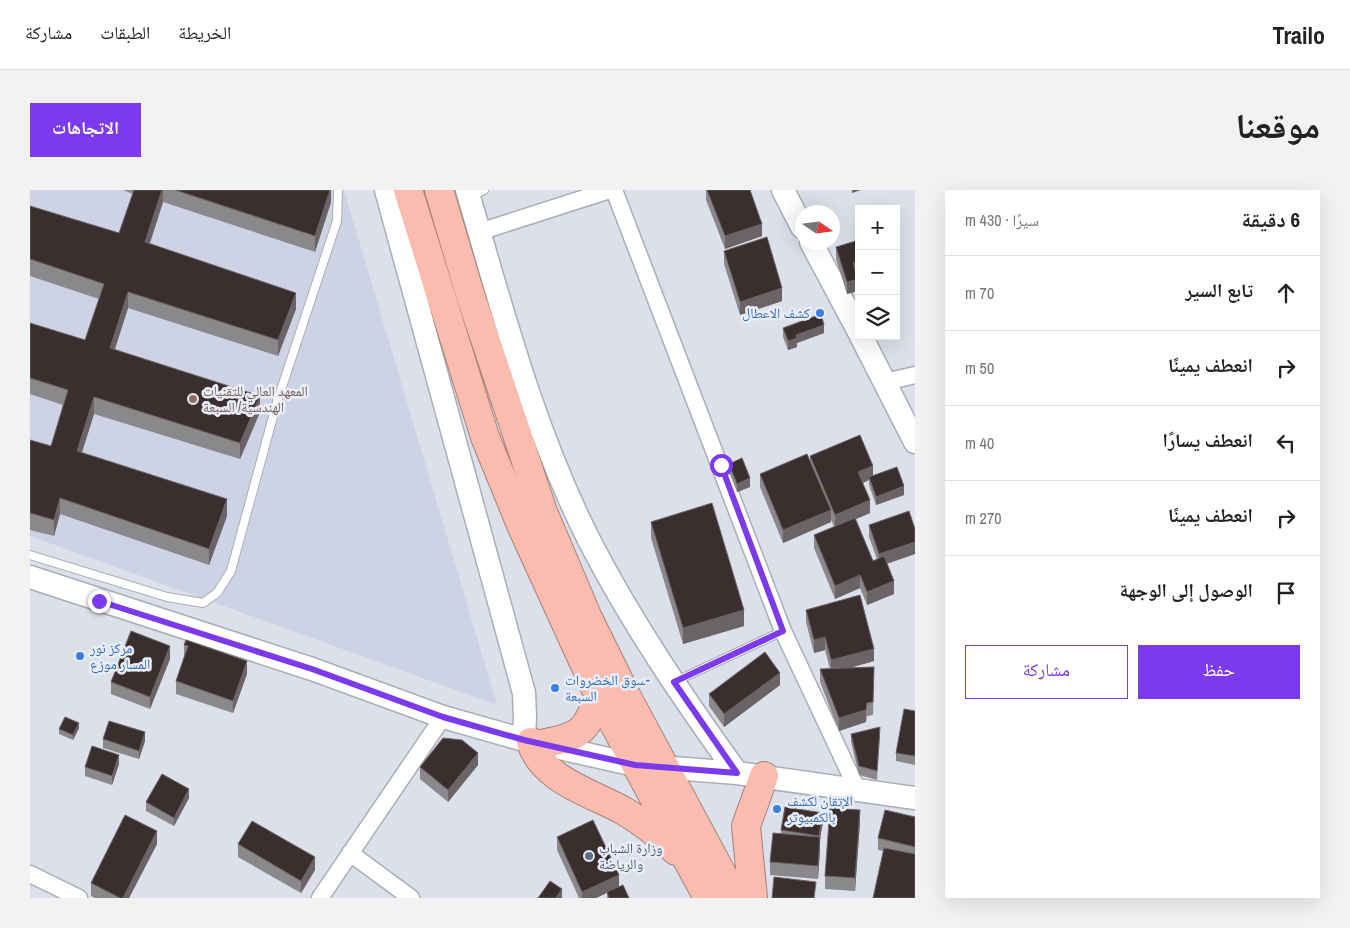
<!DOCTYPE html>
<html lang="ar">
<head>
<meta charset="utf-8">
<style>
	body { margin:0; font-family:"Archivo Narrow","Noto Naskh Arabic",sans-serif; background:#f2f2f2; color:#222; direction:rtl }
	.controls { position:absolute; right:15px; top:15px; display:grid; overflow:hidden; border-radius:0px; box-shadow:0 5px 20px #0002 }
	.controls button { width:45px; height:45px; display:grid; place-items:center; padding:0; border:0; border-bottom:1px solid #e0e0e0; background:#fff; color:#222; font:25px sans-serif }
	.compass { position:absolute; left:765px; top:15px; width:45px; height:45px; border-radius:50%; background:#fff; box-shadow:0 5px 20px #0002; rotate:103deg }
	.stop { position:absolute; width:15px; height:15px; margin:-11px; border:4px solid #7c3aed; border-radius:50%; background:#fff }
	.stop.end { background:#7c3aed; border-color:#fff; box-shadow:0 1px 5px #0008 }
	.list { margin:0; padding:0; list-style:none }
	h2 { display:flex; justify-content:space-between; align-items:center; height:65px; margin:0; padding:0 20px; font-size:21px }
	h2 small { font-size:16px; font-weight:400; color:#767676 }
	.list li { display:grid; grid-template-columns:32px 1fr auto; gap:15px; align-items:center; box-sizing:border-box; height:75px; padding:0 20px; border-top:1px solid #e0e0e0 }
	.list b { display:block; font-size:19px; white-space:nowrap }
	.list em { font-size:16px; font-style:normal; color:#767676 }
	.actions { display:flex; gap:10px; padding:15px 20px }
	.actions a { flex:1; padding:11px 0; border:1px solid #7c3aed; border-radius:0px; text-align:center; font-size:18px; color:#7c3aed }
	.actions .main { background:#7c3aed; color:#fff }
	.icon { flex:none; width:28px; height:28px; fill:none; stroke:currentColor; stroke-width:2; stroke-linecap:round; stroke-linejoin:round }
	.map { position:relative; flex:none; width:885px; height:708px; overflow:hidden; direction:ltr; border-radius:0px }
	header { display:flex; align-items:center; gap:30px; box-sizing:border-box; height:70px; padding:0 25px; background:#fff; border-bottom:1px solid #e0e0e0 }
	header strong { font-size:24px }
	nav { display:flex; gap:28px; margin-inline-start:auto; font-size:18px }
	.intro { display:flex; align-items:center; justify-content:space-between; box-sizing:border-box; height:120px; padding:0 30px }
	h1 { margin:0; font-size:35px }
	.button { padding:12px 22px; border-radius:0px; background:#7c3aed; color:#fff; font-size:18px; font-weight:700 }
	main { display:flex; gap:30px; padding:0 30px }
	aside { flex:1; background:#fff; border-radius:0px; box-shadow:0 5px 20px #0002 }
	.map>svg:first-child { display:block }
</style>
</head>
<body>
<header>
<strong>Trailo</strong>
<nav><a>الخريطة</a><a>الطبقات</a><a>مشاركة</a></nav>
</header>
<div class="intro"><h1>موقعنا</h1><a class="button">الاتجاهات</a></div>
<main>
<aside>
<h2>6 دقيقة<small>سيرًا · 430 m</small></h2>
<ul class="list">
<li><svg class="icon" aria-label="ahead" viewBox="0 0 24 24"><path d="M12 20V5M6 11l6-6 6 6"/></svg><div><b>تابع السير</b></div><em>70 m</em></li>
<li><svg class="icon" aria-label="right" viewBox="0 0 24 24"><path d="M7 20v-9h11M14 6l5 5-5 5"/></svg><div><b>انعطف يمينًا</b></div><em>50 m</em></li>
<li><svg class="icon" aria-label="left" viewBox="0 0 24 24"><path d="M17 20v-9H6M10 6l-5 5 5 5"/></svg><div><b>انعطف يسارًا</b></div><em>40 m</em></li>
<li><svg class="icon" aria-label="right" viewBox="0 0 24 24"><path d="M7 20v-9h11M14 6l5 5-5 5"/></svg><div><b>انعطف يمينًا</b></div><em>270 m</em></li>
<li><svg class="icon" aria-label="arrive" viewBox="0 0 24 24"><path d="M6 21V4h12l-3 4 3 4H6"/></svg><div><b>الوصول إلى الوجهة</b></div></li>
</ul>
<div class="actions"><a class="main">حفظ</a><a>مشاركة</a></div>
</aside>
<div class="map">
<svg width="885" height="708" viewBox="0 0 885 708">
	<rect width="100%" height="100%" fill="#dce0ea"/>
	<path fill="#cdd3e5" d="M 0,0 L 314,0 L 467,515 L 0,346 Z"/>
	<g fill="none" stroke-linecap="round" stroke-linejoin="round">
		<g stroke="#aaaeb8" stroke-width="10">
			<path id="lane" d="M 440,7 L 454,0
				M 0,365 L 137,407 L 173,413 L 187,403 L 201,381 L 247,212 L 307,31 L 308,0
				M 646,491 L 753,441"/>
		</g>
		<g stroke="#aaaeb8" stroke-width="19">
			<path id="street" d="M 584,0 L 753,441 L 828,601
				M 449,42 L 580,0
				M 855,192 L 885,185
				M 320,663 L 381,708
				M 0,684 L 49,708
				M 290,708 L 413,527"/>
		</g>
		<g stroke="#aaaeb8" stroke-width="25">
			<path id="secondary" d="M 356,0 L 494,503 L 495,526 L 494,550
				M 437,0 C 472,119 503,239 559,350 C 601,432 653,508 707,583
				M 753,0 L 772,37
				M 781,52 L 829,142
				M 831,146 L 885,252
				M 0,387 L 282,479 L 413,527 L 494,550 L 605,575 L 707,583 L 885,608"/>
		</g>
		<g stroke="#a88079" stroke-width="30">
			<path id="highway" d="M 378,0 L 455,247 L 491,335 L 569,506 L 678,708
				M 409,0 L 440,104 L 513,322 L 558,428 L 597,507 L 705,708
				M 501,552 C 512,590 562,603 594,621 C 613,632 630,646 646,661
				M 511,554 C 549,547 556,543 569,506
				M 723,708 L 716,636 L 734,586"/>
		</g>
		<use href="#lane" stroke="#fff" stroke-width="8"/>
		<use href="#street" stroke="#fff" stroke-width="16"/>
		<use href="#secondary" stroke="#fff" stroke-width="22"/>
		<use href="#highway" stroke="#fabcae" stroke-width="28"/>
	</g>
	<path fill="#8b888c" d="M 93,0 L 301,0 L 301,12 L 285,62 L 133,12 L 120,53 L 266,119 L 248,166 L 98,118 L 85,159 L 230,222 L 210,269 L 64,224 L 52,263 L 197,326 L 179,375 L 30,324 L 24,346 L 0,340 L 0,250 L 21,256 L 33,215 L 0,204 L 0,133 L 55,150 L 69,109 L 0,86 L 0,16 L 89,43 L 103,4 Z
		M 676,0 L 720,0 L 732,46 L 695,59 L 676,10 Z
		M 806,57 L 826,84 L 828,101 L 817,104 L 806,69 Z
		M 694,61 L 752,111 L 710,125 L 694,74 Z
		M 753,138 L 794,143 L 767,153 L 767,157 L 758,160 L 753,147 Z
		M 780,266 L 843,285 L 874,305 L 846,315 L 839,295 L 839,290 L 833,293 L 840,323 L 826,329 L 843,371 L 847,369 L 839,347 L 839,335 L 885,364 L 857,374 L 864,404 L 837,415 L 830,398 L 805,409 L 784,358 L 784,345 L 804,337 L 801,329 L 801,332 L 753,353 L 730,297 L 730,284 L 780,270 Z
		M 699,274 L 720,297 L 707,302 L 699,282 Z
		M 621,332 L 714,436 L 653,454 L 621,348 Z
		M 776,420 L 844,471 L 820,478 L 844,477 L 843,525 L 837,526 L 836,532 L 809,541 L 790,492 L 790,479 L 800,479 L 795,460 L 784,463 L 776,432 Z
		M 156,450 L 217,484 L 203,523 L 146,504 L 146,491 L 154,467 L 154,455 Z
		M 140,469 L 120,519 L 81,504 L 81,492 Z
		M 750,495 L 694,537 L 679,516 L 679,504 Z
		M 885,521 L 885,575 L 866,571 L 866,563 Z
		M 49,538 L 43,550 L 29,544 L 29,539 Z
		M 821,544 L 850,546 L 847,590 L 829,585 L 821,552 Z
		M 73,549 L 115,551 L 109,569 L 73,558 Z
		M 89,574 L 82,595 L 55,586 L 55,577 Z
		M 448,575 L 418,612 L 390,589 L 390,577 Z
		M 159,608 L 144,636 L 116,621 L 116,612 Z
		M 885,627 L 885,708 L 853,661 L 848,660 L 848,648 Z
		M 793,632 L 790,647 L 790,660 L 788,689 L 740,685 L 740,672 L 751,644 L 751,640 Z
		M 830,632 L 825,701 L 795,699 L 795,686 Z
		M 527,647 L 589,697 L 599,708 L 577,708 L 577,703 L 566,708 L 549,708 L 527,660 Z
		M 127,654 L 99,708 L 65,708 L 61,706 L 61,693 Z
		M 208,654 L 285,680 L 271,703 L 208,667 Z"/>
	<path fill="#6b6466" d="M 132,0 L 133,0 L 133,12 L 115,68 L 115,52 Z
		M 300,0 L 301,0 L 301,12 L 285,62 L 285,46 Z
		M 822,0 L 831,0 L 822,3 Z
		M 732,34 L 732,46 L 695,59 L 695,46 Z
		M 829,71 L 829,83 L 823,85 L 823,73 Z
		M 828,89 L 828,101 L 817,104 L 817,92 Z
		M 752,98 L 752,111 L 710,125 L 710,112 Z
		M 98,102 L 98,118 L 80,174 L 80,158 Z
		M 266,103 L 266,119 L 248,166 L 248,150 Z
		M 794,135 L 794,143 L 767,153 L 767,157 L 758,160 L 758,151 L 766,145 Z
		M 230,206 L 230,222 L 210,269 L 210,253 Z
		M 64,207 L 64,224 L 47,277 L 47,261 Z
		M 843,276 L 843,288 L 839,287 L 839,290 L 828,295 L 828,282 Z
		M 720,288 L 720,297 L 707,302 L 707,294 Z
		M 874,296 L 874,305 L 846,315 L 846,307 Z
		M 30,308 L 30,324 L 24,346 L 24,330 Z
		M 197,309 L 197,326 L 179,375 L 179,359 Z
		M 840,310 L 840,323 L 805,338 L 805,325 Z
		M 801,320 L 801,332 L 753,353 L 753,340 Z
		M 885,352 L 885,364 L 849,376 L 849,364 Z
		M 830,385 L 830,398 L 805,409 L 805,396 Z
		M 864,391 L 864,404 L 837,415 L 837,402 Z
		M 714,420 L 714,436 L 653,454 L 653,438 Z
		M 795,447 L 795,460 L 784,463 L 784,450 Z
		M 140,456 L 140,469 L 120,519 L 120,507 Z
		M 844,459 L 844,471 L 801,483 L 801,470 Z
		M 217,471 L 217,484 L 203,523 L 203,511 Z
		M 750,483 L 750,495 L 694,537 L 694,524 Z
		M 836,520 L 836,532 L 809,541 L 809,528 Z
		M 49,533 L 49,538 L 43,550 L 43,545 Z
		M 115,542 L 115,551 L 109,569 L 109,561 Z
		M 448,563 L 448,575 L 418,612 L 418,600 Z
		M 89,565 L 89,574 L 82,595 L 82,586 Z
		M 159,599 L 159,608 L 144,636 L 144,628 Z
		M 830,620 L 830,632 L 825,701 L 825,688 Z
		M 793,623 L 793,632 L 789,655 L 789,646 Z
		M 127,641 L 127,654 L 99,708 L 93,708 Z
		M 790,647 L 790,660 L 788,689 L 788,676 Z
		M 285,667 L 285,680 L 271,703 L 271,691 Z
		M 589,685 L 589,697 L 566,708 L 552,708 L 552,702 Z
		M 532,699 L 532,708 L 526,708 Z"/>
	<path fill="#3a2f2e" stroke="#6b6466" d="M 104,0 L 132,0 L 115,52 L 266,103 L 248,150 L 98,102 L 80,158 L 230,206 L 210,253 L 64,207 L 47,261 L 197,309 L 179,359 L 30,308 L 24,330 L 0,323 L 0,250 L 21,256 L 38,200 L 0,188 L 0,133 L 55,150 L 74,94 L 0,69 L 0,16 L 89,43 Z
		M 145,0 L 300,0 L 285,46 Z
		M 677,0 L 720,0 L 732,34 L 695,46 Z
		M 737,47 L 752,98 L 710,112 L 694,61 Z
		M 829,50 L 829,71 L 823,73 L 828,89 L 817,92 L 806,57 Z
		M 791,124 L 794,135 L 766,145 L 767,148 L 758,151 L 753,138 Z
		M 830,245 L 843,276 L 828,282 L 840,310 L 805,325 L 780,266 Z
		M 777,264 L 801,320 L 753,340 L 730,284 Z
		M 712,268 L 720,288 L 707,294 L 699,274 Z
		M 867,277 L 874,296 L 846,307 L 839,287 Z
		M 682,313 L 714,420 L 653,438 L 621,332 Z
		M 879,321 L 885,339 L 885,352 L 849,364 L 839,335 Z
		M 825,328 L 843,371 L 854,366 L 864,391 L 837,402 L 830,385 L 805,396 L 784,345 Z
		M 830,405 L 844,459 L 801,470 L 795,447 L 784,450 L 776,420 Z
		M 101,441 L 140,456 L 120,507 L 81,492 Z
		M 156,450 L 217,471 L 203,511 L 146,491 L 158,456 L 154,455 Z
		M 735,462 L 750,483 L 694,524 L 679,504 Z
		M 844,477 L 843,512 L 837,513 L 836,520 L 809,528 L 790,479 Z
		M 874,519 L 885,521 L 885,566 L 866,563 Z
		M 35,527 L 49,533 L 43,545 L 29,539 Z
		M 79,531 L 115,542 L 109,561 L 73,549 Z
		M 850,537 L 847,581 L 829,576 L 821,544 Z
		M 413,548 L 432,550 L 448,563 L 418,600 L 390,577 Z
		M 62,556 L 89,565 L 82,586 L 55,577 Z
		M 132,584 L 159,599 L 144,628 L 116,612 Z
		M 755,617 L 793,623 L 789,646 L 751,640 Z
		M 800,618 L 830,620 L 825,688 L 795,686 Z
		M 855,620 L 885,627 L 885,657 L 848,648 Z
		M 95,625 L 127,641 L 93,708 L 90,708 L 61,693 Z
		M 563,630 L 589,685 L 552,702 L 527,647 Z
		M 222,631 L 285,667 L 271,691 L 208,654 Z
		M 743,643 L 790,647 L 788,676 L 740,672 Z
		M 854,658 L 885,664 L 885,708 L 843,708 Z
		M 744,687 L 786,692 L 784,708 L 742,708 Z
		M 520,691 L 532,699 L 526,708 L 508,708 Z
		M 593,695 L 599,708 L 579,708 L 577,702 Z"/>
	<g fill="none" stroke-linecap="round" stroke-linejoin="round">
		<path stroke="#7c3aed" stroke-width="6" d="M 69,411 L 282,479 L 413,527 L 494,550 L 605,575 L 707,583 L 644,492 L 753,441 L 691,275"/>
	</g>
	<g fill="#3f7fe0" stroke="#e9edf8" stroke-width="2">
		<circle cx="790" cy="123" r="5"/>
		<circle cx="50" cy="466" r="5"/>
		<circle cx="525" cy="498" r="5"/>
		<circle cx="747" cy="619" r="5"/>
	</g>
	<circle fill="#8d6e63" stroke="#e9edf8" stroke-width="2" cx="163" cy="209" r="5"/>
	<circle fill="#5c6f8a" stroke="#e9edf8" stroke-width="2" cx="559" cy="666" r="5"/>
	<g text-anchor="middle" stroke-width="5" stroke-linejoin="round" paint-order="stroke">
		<g font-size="14" fill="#366cbe" stroke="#e9edf8" text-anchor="start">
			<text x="780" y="128" text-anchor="end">كشف الاعطال</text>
			<text x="60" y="463">مركز نور<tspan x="60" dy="16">المسار موزع</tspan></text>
			<text x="535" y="495">سوق الخضروات-<tspan x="535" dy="16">السبعة</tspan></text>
			<text x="757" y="616">الإتقان لكشف<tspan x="757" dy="16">بالكمبيوتر</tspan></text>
		</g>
		<g font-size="14" fill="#785e54" stroke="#e9edf8" text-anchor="start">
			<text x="173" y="206">المعهد العالي للتقنيات<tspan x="173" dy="16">الهندسية/ السبعة</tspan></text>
		</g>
		<g font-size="14" fill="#4e5e75" stroke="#e9edf8" text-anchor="start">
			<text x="569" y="663">وزارة الشباب<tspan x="569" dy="16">والرياضة</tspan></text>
		</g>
	</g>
</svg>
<div class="controls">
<button>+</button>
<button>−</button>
<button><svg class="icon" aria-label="layers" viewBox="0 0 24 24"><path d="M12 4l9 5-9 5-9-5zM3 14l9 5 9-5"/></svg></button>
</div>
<svg class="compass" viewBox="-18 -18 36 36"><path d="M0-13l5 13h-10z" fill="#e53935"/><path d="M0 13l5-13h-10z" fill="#767676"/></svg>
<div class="stop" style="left:691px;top:275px"></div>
<div class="stop end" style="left:69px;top:411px"></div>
</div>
</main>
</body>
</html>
